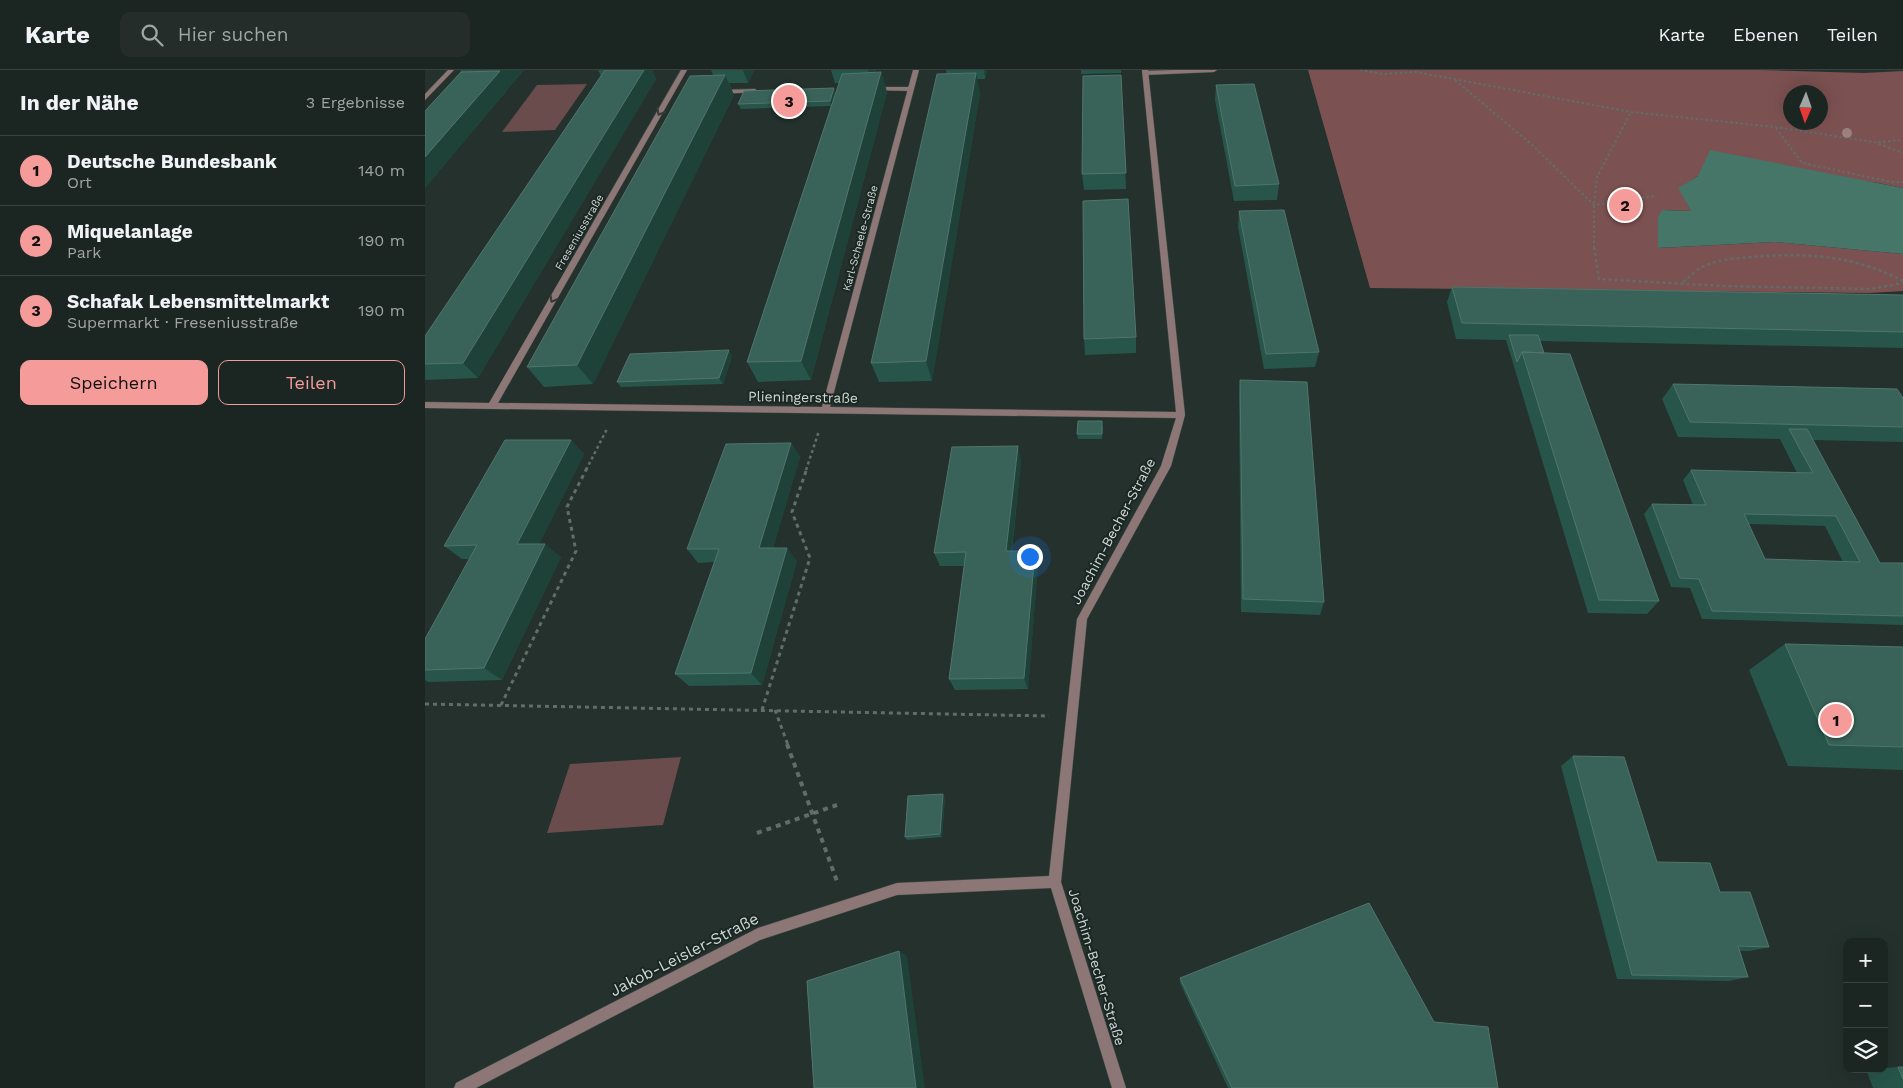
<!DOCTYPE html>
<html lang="de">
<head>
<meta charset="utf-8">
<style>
	body { margin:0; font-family:"Work Sans",sans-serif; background:#242d2a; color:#f1f3f6 }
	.controls { position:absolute; right:15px; bottom:15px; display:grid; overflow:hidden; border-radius:10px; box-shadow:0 5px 20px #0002 }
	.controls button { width:45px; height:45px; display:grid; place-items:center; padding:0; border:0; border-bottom:1px solid #394240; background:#1b2522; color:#f1f3f6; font:25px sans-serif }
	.compass { position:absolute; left:1358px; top:15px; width:45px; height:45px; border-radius:50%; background:#1b2522; box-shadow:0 5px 20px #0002; rotate:182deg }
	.you { position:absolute; left:604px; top:486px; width:18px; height:18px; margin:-12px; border:4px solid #fff; border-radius:50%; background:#1a73e8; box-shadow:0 0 0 8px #1a73e833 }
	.badge { display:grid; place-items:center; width:32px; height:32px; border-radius:50%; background:#f59b9a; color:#111; font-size:16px; font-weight:700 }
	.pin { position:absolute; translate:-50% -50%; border:2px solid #fff; box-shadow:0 1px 5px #0006 }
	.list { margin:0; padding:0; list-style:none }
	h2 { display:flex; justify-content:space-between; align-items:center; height:65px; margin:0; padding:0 20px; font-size:21px }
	h2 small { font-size:16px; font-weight:400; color:#a0a5a5 }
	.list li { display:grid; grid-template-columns:32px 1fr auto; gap:15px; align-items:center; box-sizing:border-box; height:70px; padding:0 20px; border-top:1px solid #394240 }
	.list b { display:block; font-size:19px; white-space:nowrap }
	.list p { margin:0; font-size:16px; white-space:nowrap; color:#a0a5a5 }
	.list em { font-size:16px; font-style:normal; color:#a0a5a5 }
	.actions { display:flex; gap:10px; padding:15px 20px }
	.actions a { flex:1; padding:11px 0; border:1px solid #f59b9a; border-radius:10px; text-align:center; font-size:18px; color:#f59b9a }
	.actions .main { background:#f59b9a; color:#111 }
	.icon { flex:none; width:28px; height:28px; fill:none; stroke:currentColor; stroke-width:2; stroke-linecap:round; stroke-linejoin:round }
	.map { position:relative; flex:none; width:1478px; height:1018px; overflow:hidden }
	header { display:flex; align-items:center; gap:30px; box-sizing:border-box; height:70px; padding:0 25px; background:#1b2522; border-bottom:1px solid #394240 }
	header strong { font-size:24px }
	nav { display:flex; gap:28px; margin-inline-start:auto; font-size:18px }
	.search { width:350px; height:45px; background:#242d2a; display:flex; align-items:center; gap:12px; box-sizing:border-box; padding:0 18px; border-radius:10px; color:#a0a5a5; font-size:19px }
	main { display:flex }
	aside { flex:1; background:#1b2522 }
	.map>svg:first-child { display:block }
</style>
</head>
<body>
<header>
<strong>Karte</strong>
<div class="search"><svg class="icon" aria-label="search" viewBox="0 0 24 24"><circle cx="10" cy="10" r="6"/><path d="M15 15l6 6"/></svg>Hier suchen</div>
<nav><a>Karte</a><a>Ebenen</a><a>Teilen</a></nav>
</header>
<main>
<aside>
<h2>In der Nähe<small>3 Ergebnisse</small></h2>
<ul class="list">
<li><span class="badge">1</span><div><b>Deutsche Bundesbank</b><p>Ort</p></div><em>140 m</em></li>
<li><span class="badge">2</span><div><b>Miquelanlage</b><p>Park</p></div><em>190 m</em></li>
<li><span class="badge">3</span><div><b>Schafak Lebensmittelmarkt</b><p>Supermarkt · Freseniusstraße</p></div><em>190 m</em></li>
</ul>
<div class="actions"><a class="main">Speichern</a><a>Teilen</a></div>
</aside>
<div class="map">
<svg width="1478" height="1018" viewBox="0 0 1478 1018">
	<rect width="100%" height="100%" fill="#24312d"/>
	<path fill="#694c4b" d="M 162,14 L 130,60 L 77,62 L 112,15 Z
		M 256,687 L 238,755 L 122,763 L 145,694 Z"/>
	<path fill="#7c5151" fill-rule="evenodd" d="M 883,0 L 1335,0 L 1439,3 L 1478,1 L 1478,118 L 1448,112 L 1273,106 L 1254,118 L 1266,141 L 1237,140 L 1234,178 L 1350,172 L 1478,184 L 1478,221 L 1445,223 L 945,218 ZM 1366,22 L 1396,22 L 1396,52 L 1366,52 Z"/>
	<path fill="#457668" d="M 1285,80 L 1478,118 L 1478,184 L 1350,172 L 1233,178 L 1233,147 L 1237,140 L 1266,141 L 1253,118 L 1273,106 Z"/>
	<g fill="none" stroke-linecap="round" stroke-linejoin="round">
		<g stroke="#404c48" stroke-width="1">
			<path id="lane" d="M 748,0 L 792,0 L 789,2 L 720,5 L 717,3 L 720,1 Z
				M 447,17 L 486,17 L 489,19 L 486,21 L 445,20 L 445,18 Z
				M 330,19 L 333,21 L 332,22 L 295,24 L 292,22 L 295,20 Z"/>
		</g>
		<g stroke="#404c48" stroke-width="1">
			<path id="street" d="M 23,0 L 29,0 L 0,30 L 0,24 Z
				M 256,0 L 262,0 L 73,333 L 397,337 L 488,0 L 494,0 L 405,337 L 751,342 L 717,0 L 723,0 L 760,345 L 746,396 L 662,549 L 636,812 L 701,1018 L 687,1018 L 626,818 L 472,825 L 335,870 L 51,1018 L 29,1018 L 31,1013 L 333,858 L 472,813 L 624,806 L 652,549 L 736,396 L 751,348 L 0,338 L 0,332 L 64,333 Z"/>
		</g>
		<path stroke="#616d69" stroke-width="2" stroke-dasharray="2.5 2.5" stroke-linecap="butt" d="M 935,0 L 958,4 L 991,2 L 1206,42 L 1350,57 L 1449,72 L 1478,83
			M 1030,10 L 1106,74 L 1169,135 L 1230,126
			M 1351,58 L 1377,93 L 1467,112 L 1478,112
			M 1453,72 L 1478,70
			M 1169,178 L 1169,135 L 1172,107 L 1206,42"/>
		<path stroke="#616d69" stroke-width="2.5" stroke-dasharray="3 3" stroke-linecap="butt" d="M 1169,177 L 1174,209 L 1298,216 L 1446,219 L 1478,213
			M 1258,212 C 1265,207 1271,199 1279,196 C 1295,189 1312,188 1328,187 C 1381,182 1431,186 1478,211
			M 161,400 L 182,359
			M 381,400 L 394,361"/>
		<path stroke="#616d69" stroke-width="3" stroke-dasharray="4 4" stroke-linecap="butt" d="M 0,634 L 624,646
			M 76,635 L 151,481 L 142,437 L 162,398
			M 337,640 L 385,488 L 367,442 L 382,398
			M 350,640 L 363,675"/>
		<path stroke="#616d69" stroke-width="4" stroke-dasharray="5 5" stroke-linecap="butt" d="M 362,674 L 413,814
			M 332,763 L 412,735"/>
		<use href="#lane" fill="#8c7776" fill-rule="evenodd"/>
		<use href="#street" fill="#8c7776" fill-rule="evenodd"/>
	</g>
	<circle fill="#9b807d" cx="1422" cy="63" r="5"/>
	<path fill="#27554a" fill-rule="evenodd" d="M 35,0 L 99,0 L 0,118 L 0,41 L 36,2 Z
		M 173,0 L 227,0 L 231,9 L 53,308 L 0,310 L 0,266 L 176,6 Z
		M 286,0 L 329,0 L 323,13 L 304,13 L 309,25 L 168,314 L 119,317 L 102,297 L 288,5 Z
		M 406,0 L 451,0 L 450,3 L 456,2 L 462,22 L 386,310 L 333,312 L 322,292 L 406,36 L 316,39 L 313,34 L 411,23 L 414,13 L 410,13 Z
		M 521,0 L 562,0 L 560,9 L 552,9 L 555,23 L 507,311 L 454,312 L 446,293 L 522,4 Z
		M 656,0 L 696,0 L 696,3 L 656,4 Z
		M 696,5 L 701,119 L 659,120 L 657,104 Z
		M 791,15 L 854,114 L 852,130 L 809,131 L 790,30 Z
		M 814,141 L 894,282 L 890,297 L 839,299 L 813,157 Z
		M 1027,217 L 1478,225 L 1478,278 L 1114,271 L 1119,283 L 1234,531 L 1222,544 L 1163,543 L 1081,270 L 1031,269 L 1022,232 Z
		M 711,267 L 711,283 L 660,285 L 659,269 Z
		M 307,286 L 298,314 L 196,317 L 192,312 Z
		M 815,310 L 899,532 L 895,545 L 816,542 L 814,325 Z
		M 1248,314 L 1478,328 L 1478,372 L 1388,370 L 1455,493 L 1478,493 L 1478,555 L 1277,549 L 1265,518 L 1246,517 L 1219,444 L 1227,434 L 1268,435 L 1258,410 L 1266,400 L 1372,403 L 1355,369 L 1253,367 L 1237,329 ZM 1324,454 L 1400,456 L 1418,492 L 1340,489 Z
		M 678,356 L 677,369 L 653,369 L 652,364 Z
		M 146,370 L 159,384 L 114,474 L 136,487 L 77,610 L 3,612 L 0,610 L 0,569 L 44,489 L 37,489 L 19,476 Z
		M 366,373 L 375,387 L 348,478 L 372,491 L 337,615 L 264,616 L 250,604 L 289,492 L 273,493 L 262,479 Z
		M 596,390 L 587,481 L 613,495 L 603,619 L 530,620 L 524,609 L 539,496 L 515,496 L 509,483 Z
		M 1360,574 L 1478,577 L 1478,700 L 1363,696 L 1324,600 Z
		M 1148,686 L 1232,792 L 1295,822 L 1344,877 L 1325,881 L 1315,881 L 1323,907 L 1304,911 L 1192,909 L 1136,696 Z
		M 520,727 L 517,767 L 482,770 L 480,767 Z
		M 755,908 L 1009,952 L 1073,1018 L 803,1018 L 755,913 Z
		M 1473,997 L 1478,997 L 1478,1018 L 1448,1018 L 1441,999 L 1459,999 L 1459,998 Z"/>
	<path fill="#1e4138" d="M 74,0 L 99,0 L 0,118 L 0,87 L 75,1 Z
		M 219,0 L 227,0 L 231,9 L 53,308 L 38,293 Z
		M 318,0 L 329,0 L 323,13 Z
		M 443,0 L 451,0 L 447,12 Z
		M 559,0 L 562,0 L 560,9 Z
		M 456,2 L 462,22 L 386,310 L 376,291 Z
		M 551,3 L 555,23 L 507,311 L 501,291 Z
		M 300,5 L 309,25 L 168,314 L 152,295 Z
		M 409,18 L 411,23 L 406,36 L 405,31 Z
		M 304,280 L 307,286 L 298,314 L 294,308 Z
		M 146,370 L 159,384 L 107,488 L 92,474 Z
		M 366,373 L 375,387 L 344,491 L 334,478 Z
		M 593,376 L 596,390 L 585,495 L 581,481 Z
		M 120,474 L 136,487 L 77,610 L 59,598 Z
		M 362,478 L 372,491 L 337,615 L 326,603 Z
		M 610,481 L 613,495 L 603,619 L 599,608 Z
		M 518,724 L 520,727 L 517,767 L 515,764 Z
		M 474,881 L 482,886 L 500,1018 L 491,1018 Z"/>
	<path fill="#396358" stroke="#51756c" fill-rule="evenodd" d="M 180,0 L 219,0 L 38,293 L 0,294 L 0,266 Z
		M 75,1 L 0,87 L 0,41 L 36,2 Z
		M 456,2 L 376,291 L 322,292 L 417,4 Z
		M 551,3 L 501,291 L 446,293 L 512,4 Z
		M 300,5 L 152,295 L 102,297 L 265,6 Z
		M 696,5 L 701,103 L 657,104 L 658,6 Z
		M 829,14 L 854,114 L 810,116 L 791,15 Z
		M 409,18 L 405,31 L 313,34 L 319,21 Z
		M 703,129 L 711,267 L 659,269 L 658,131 Z
		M 859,140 L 894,282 L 841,284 L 814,141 Z
		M 1027,217 L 1478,225 L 1478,262 L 1037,253 Z
		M 1084,265 L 1113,265 L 1119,283 L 1097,282 L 1092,292 Z
		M 304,280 L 294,308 L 192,312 L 205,284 Z
		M 1097,282 L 1145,284 L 1234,531 L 1174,530 Z
		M 815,310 L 882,312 L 899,532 L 818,529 Z
		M 1248,314 L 1472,319 L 1478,328 L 1478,357 L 1265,352 Z
		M 653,351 L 677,351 L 677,364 L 652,364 Z
		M 1364,359 L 1382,359 L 1455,493 L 1478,493 L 1478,546 L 1287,541 L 1274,509 L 1255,508 L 1227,434 L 1281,435 L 1266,400 L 1388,403 ZM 1319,444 L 1411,446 L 1435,492 L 1340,489 Z
		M 80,370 L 146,370 L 92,474 L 120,474 L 59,598 L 0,600 L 0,569 L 52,475 L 19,476 Z
		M 366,373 L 334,478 L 362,478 L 326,603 L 250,604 L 294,479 L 262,479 L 301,374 Z
		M 593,376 L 581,481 L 610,481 L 599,608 L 524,609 L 541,482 L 509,483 L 527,377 Z
		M 1360,574 L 1478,577 L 1478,677 L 1404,675 Z
		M 1148,686 L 1199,687 L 1232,792 L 1285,793 L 1295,822 L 1325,822 L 1344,877 L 1313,876 L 1323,907 L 1207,905 Z
		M 518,724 L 515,764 L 480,767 L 483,726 Z
		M 944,833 L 1009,952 L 1063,957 L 1073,1018 L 807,1018 L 755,908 Z
		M 474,881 L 491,1018 L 389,1018 L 382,911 Z
		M 1473,997 L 1478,997 L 1478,1009 Z"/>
	<defs><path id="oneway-chevron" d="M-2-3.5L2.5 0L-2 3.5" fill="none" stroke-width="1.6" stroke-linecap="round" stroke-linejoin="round" transform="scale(1.25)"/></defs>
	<g stroke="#373b38">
		<use href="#oneway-chevron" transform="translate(235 42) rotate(120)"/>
		<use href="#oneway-chevron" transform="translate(128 229) rotate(120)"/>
	</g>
	<g text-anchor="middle" stroke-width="4" stroke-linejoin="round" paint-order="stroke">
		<g font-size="11" fill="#d0d8d5" stroke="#1b2723">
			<text transform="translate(154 162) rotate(-60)" y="4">Freseniusstraße</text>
			<text transform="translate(435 168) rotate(-75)" y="4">Karl-Scheele-Straße</text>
		</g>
		<g font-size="14" fill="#d0d8d5" stroke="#1b2723">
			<text transform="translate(378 327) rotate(1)" y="5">Plieningerstraße</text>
			<text transform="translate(688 461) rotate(-62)" y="5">Joachim-Becher-Straße</text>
			<text transform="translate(672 897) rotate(73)" y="5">Joachim-Becher-Straße</text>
		</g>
		<g font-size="16" fill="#d0d8d5" stroke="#1b2723">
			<text transform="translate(259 884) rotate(-27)" y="6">Jakob-Leisler-Straße</text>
		</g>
	</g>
</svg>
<div class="controls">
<button>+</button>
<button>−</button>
<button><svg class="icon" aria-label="layers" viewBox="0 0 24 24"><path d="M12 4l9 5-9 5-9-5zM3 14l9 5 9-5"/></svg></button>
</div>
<svg class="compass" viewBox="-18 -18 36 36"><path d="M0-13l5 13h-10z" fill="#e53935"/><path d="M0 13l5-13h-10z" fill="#a0a5a5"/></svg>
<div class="you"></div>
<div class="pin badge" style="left:1411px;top:650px">1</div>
<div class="pin badge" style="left:1200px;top:135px">2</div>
<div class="pin badge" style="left:364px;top:31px">3</div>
</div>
</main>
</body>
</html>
